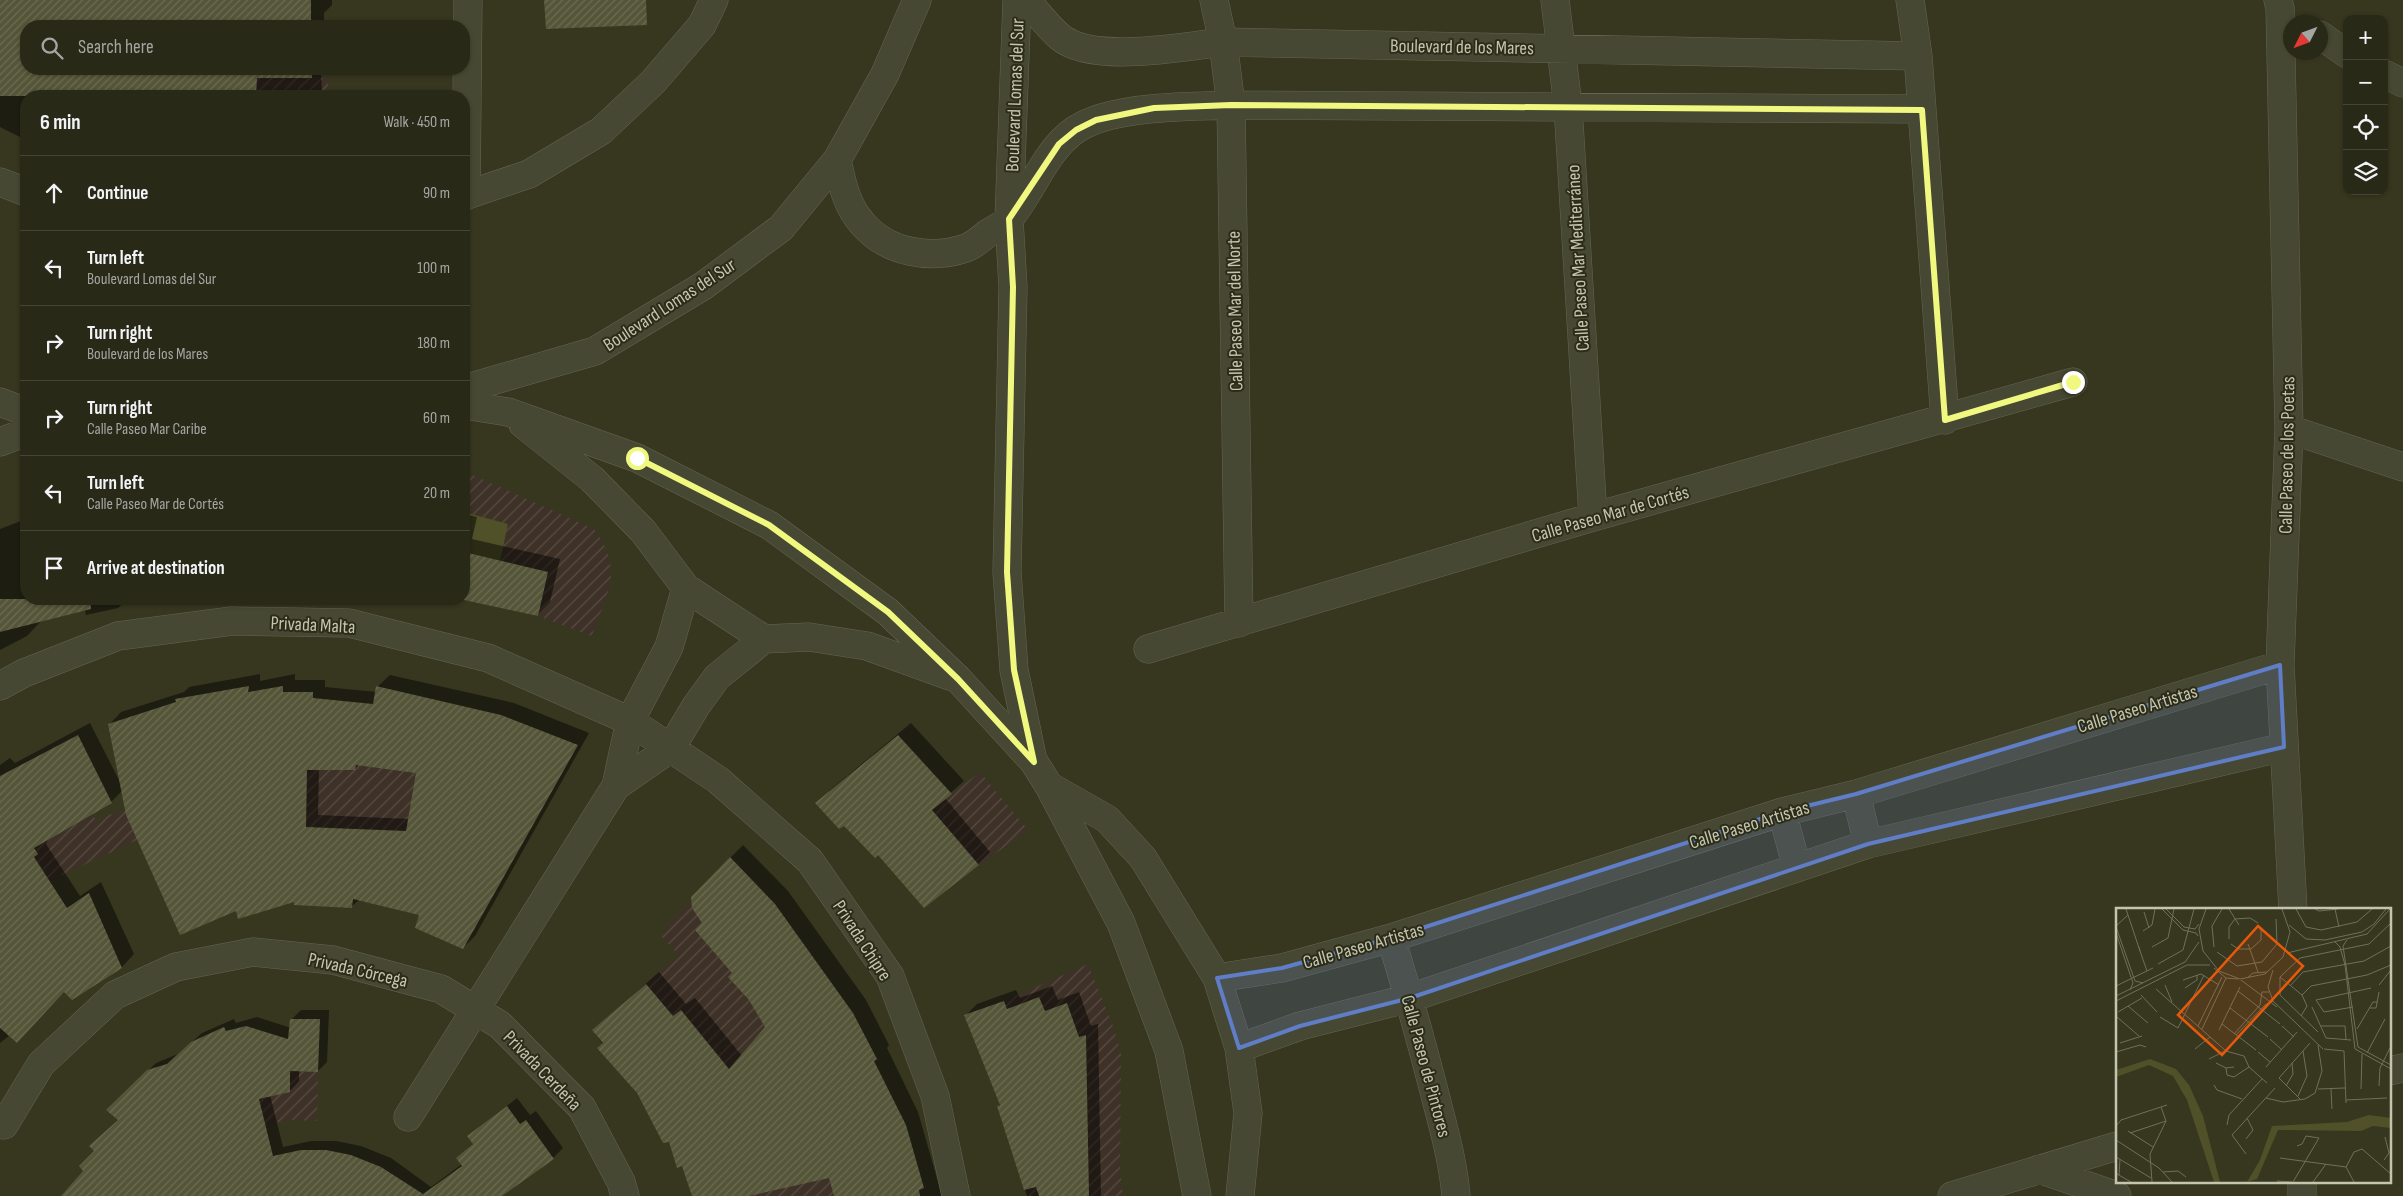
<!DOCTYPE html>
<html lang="en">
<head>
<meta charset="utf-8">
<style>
	body { margin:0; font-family:"Sofia Sans Condensed",sans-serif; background:#353525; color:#f1f3f6 }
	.controls { position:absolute; right:15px; top:15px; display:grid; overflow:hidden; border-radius:10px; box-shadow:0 1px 4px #0004 }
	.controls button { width:45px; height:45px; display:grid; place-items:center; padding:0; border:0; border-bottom:1px solid #454537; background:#292918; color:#f1f3f6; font:25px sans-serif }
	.compass { position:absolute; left:2283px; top:15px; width:45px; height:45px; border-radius:50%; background:#292918; box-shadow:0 1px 4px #0004; rotate:228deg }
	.stop { position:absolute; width:15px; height:15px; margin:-11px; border:4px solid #f1f880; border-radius:50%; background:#fff }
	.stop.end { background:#f1f880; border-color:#fff; box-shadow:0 1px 5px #0008 }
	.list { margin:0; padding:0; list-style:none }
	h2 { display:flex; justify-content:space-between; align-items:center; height:65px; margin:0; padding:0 20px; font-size:21px }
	h2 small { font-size:16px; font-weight:400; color:#a5a6a2 }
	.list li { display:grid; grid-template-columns:32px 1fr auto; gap:15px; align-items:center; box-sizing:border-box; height:75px; padding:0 20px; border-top:1px solid #454537 }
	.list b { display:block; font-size:19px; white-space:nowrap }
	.list p { margin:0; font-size:16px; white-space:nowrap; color:#a5a6a2 }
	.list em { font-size:16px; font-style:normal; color:#a5a6a2 }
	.icon { flex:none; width:28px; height:28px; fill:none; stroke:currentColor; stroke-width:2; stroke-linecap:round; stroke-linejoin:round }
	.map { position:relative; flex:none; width:2403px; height:1196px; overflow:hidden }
	.search { position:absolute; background:#292918; box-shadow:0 1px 4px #0004; left:20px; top:20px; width:450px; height:55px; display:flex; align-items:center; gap:12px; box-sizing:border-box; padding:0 18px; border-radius:20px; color:#a5a6a2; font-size:19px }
	.panel { position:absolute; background:#292918; box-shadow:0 1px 4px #0004; left:20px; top:90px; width:450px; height:515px; border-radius:20px }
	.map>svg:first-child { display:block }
</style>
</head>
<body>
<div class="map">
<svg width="2403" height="1196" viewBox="0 0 2403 1196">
	<defs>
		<pattern id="garden-furrows" width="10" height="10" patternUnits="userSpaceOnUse" patternTransform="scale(1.25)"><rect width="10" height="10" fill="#3e3127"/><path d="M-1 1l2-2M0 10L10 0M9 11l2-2" fill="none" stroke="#584d44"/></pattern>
		<pattern id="building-hatch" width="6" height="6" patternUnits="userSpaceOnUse" patternTransform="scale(1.25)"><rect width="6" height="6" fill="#555539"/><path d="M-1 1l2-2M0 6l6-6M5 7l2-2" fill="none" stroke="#6c6c53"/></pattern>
	</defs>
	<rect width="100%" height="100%" fill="#373720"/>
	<path fill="url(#garden-furrows)" d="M 204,69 L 257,69 L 257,78 L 328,78 L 328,96 L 256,96 L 257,78 L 240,78 L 239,96 L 232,96 L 233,90 L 204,77 Z
		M 464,471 L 594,529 C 625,571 607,592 592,636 L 538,616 L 548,572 L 500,561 L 508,524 L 464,512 Z
		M 406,737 L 464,814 L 529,837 L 517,853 L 357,829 L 306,827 L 306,819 L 137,840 L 50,881 L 12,909 L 34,849 L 92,814 L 96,820 L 156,797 L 303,770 L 355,770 L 356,765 Z
		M 980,772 L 1028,830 L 979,865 L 932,810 Z
		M 689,900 L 694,911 L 707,918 L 695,930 L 735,971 L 728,977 L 744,995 L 762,1003 L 754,1009 L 765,1027 L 817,1135 L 834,1196 L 749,1196 L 779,1189 L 731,1067 L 720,1073 L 646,984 L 679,955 L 660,935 Z
		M 1088,964 L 1113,1026 L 1121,1054 L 1120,1170 L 1123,1196 L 1089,1196 L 1069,1114 L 1088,1113 L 1086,1035 L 1079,1037 L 1068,1004 L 1045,1011 L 1039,997 L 1023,1003 L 1012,1020 L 1004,1001 Z
		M 290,1071 L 318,1072 L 317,1121 L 292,1120 L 265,1124 L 259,1099 L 290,1092 Z
		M 1036,1187 L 1039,1196 L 1027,1196 L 1024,1190 Z"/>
	<path fill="#505129" d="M 464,512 L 508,524 L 500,561 L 464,552 Z"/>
	<path fill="#0007" fill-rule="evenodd" d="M 0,0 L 155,0 L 152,26 L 26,26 L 26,69 L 146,69 L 143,96 L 26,96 L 26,140 L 0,127 Z
		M 189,0 L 332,0 L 332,5 L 324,13 L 324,26 L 188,26 Z
		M 187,69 L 321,69 L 322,96 L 185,96 Z
		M 464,514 L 477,517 L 472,539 L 560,559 L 550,602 L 537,615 L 464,599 Z
		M 26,519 L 26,599 L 137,599 L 126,601 L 118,608 L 86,615 L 84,606 L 41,621 L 27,636 L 0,650 L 0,529 Z
		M 260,674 L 260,681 L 295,674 L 295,680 L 325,680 L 325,687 L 377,692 L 377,687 L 390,675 L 514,703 L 589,733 L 475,936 L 463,948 L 420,914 L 359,900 L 351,907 L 295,901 L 237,910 L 123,790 L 111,802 L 48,839 L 46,844 L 80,896 L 101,882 L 134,954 L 122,967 L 65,991 L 0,1043 L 0,765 L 10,758 L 15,763 L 90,723 L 120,782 L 109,725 L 121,712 L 184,692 L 189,687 ZM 359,764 L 418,772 L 410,819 L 318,815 L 319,769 L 355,769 Z
		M 911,723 L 964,781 L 945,798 L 990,852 L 978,864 L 829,791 Z
		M 743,845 L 788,891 L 866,1000 L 889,1045 L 887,1048 L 918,1112 L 942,1196 L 835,1196 L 830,1177 L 743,1196 L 693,1196 L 683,1165 L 670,1141 L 593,1030 L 659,972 L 686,1004 L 695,998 L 742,1056 L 767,1027 L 703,923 L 730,858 Z
		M 1052,986 L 1058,1000 L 1079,992 L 1091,1026 L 1098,1024 L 1101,1196 L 1027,1196 L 998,1106 L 1001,1103 L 965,1016 L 977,1004 L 1016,990 L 1020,998 Z
		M 301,1010 L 329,1010 L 327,1062 L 318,1071 L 299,1070 L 299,1081 L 290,1091 L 270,1095 L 283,1147 L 311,1141 L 336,1141 L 361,1146 L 391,1158 L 431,1187 L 462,1164 L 457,1158 L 474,1143 L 469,1136 L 517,1098 L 530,1115 L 536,1111 L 563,1148 L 553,1158 L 500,1196 L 78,1196 L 85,1171 L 96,1151 L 119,1120 L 108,1110 L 156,1063 L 178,1054 L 202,1033 L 234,1019 L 236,1023 L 257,1017 L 291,1028 L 291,1020 Z"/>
	<path fill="url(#building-hatch)" fill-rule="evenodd" d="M 0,0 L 311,0 L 311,26 L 26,26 L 26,69 L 312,69 L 312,78 L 257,78 L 256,96 L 0,96 Z
		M 544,0 L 646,0 L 647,25 L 546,29 Z
		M 464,552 L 548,572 L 538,616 L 464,600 Z
		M 0,599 L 90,599 L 91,609 L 0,632 Z
		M 249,686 L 248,692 L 283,686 L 283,692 L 313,692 L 313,698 L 373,704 L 376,686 L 501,715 L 578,745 L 463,949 L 415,928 L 419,915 L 353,899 L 352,908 L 294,905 L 294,902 L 238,919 L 236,911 L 180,935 L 126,815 L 108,724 L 176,702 L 175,699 ZM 356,765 L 416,773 L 406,831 L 306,827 L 307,770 L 355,770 Z
		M 78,735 L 112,803 L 34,848 L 38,854 L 34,857 L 67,908 L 89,893 L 122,968 L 72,1000 L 64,992 L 17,1043 L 0,1028 L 0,776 Z
		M 898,735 L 952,794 L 932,810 L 979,865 L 924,908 L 878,855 L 875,858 L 844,826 L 839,829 L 815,803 Z
		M 730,857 L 775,904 L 853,1013 L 877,1059 L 874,1061 L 906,1125 L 924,1188 L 919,1190 L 920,1196 L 834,1196 L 829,1178 L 749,1196 L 692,1196 L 682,1166 L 677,1168 L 669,1142 L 663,1143 L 637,1093 L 597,1048 L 603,1043 L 592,1030 L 646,984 L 673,1016 L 681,1010 L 729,1069 L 765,1027 L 749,1000 L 728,977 L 732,973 L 695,930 L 702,923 L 692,908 L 691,897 Z
		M 1039,997 L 1045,1011 L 1067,1003 L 1079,1037 L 1086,1035 L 1089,1196 L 1039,1196 L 1036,1187 L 1024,1190 L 997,1106 L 1000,1105 L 964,1015 L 1004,1001 L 1007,1009 Z
		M 290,1019 L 320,1019 L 318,1072 L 290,1071 L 290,1092 L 259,1099 L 273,1156 L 301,1150 L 326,1150 L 351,1155 L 381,1167 L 423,1194 L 462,1166 L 456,1158 L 473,1144 L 467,1136 L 507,1106 L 520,1124 L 526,1120 L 554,1159 L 502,1196 L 61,1196 L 83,1171 L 79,1166 L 94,1151 L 89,1146 L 118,1120 L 106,1110 L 147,1070 L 167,1064 L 191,1042 L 224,1027 L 226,1031 L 246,1026 L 288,1039 Z"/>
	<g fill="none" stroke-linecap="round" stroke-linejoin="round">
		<g stroke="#656651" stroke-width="29">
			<path id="minor" d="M 1017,0 L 1009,219 L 1013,287 L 1007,572 L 1014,670 L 1033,761
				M 1026,0 C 1037,12 1048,27 1060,37 C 1092,64 1183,47 1223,42 L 1918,56
				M 1214,0 L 1223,42 L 1231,105 L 1239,623
				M 1555,0 L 1568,106 L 1593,517
				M 1910,0 L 1918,56 L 1945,420
				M 2278,0 L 2280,8 L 2289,429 L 2280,665 L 2293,910
				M 2320,35 L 2347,54
				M 2384,74 L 2403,83
				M 837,160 C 842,183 846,205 862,223 C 887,253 931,260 966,248 C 974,245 982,238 988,233 C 995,229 1005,224 1010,218 C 1033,190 1045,151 1075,130 C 1112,105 1187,107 1231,105 L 1922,109
				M 0,182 L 26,192
				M 464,196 L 529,174 L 601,131 L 653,82 L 702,25 L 714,0
				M 466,196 L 468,0
				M 464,389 L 595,351 L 703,286 L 781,228 L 837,160 L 885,74 L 917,0
				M 0,402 L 26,412
				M 464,405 L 508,412 L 637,458 L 769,525 L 888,612 L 958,679 L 1034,762 L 1049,786 L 1121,923 L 1169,1051 L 1197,1196
				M 523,424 L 592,479 L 643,531 L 686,588 L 764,639 L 809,637 L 867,646 L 950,676
				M 2289,429 L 2403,467
				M 0,442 L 26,432
				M 1148,649 L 1593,517 L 2073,382
				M 0,686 L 24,673 L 118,636 L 232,621 L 349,623 L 488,658 L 630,721 L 718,780 L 810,861 L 890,976 L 935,1096 L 956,1196
				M 616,786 L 671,748 L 696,706 L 717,677 L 764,639
				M 1049,786 L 1107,819 L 1143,858 L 1217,978 L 1239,1048 L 1248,1113 L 1240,1196
				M 1856,794 L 1868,844
				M 1782,812 L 1797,868
				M 1391,938 C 1406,987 1420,1037 1433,1087 C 1442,1123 1453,1159 1456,1196
				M 1217,978 L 1282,968 L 1391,938 L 1782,812 L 1856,794 L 2280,665
				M 1239,1048 L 1300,1026 L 1410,998 L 1868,844 L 2284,747
				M 2389,1071 L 2403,1068
				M 408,1117 L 616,786 L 630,721 L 669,647 L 686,588
				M 4,1125 L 41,1064 L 115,995 L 176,967 L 253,952 L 333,960 L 441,989 L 500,1025 L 582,1108 L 621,1182 L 625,1196
				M 2039,1169 L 2117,1196
				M 1952,1196 L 2117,1146
				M 2302,1196 L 2302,1182"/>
		</g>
		<use href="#minor" stroke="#474833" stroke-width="28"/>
	</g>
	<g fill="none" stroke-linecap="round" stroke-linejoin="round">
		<path stroke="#f1f880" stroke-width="6" d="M 637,458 L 769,525 L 888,612 L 958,679 L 1034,762 L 1014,670 L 1007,572 L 1013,287 L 1009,219 L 1059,144 L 1076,130 L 1096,120 L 1154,108 L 1231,105 L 1922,110 L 1945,420 L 2073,382"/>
	</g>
	<path fill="#5f7ec7" fill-opacity="0.2" stroke="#5f7ec7" stroke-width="4" stroke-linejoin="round" d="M 2280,665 L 2284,747 L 1868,844 L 1410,998 L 1300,1026 L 1239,1048 L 1217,978 L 1282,968 L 1391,938 L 1782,812 L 1856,794 Z"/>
	<g text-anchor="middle" stroke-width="4" stroke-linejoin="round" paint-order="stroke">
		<g font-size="19" fill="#c3c5ae" stroke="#2c2c19">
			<text transform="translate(1462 46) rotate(1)" y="7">Boulevard de los Mares</text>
			<text transform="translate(1014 95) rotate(-88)" y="7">Boulevard Lomas del Sur</text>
			<text transform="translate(1577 258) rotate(-93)" y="7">Calle Paseo Mar Mediterráneo</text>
			<text transform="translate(669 304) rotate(-33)" y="7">Boulevard Lomas del Sur</text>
			<text transform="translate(1234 311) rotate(-91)" y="7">Calle Paseo Mar del Norte</text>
			<text transform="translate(2286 455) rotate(-89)" y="7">Calle Paseo de los Poetas</text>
			<text transform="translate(1610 513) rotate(-16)" y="7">Calle Paseo Mar de Cortés</text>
			<text transform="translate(313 624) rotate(3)" y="7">Privada Malta</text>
			<text transform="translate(2137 708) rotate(-17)" y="7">Calle Paseo Artistas</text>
			<text transform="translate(1749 824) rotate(-17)" y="7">Calle Paseo Artistas</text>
			<text transform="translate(863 940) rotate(57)" y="7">Privada Chipre</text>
			<text transform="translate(1363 945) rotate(-16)" y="7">Calle Paseo Artistas</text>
			<text transform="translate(358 969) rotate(13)" y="7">Privada Córcega</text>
			<text transform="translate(1427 1066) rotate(75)" y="7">Calle Paseo de Pintores</text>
			<text transform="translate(543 1070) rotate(46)" y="7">Privada Cerdeña</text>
		</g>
	</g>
	<g transform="translate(2116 908)">
		<rect width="275" height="275" fill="#373720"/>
		<path d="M 34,151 L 60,161 L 73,177 L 87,208 L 104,274 L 98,274 L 71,192 L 57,168 L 33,157 L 0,169 L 0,162 ZM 253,207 L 275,210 L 275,220 L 257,218 L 245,223 L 162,222 L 141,271 L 131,274 L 144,252 L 156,218 L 231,214 Z" fill="#505129"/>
		<path fill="none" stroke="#6f7059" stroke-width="1" d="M 10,1 L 24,43 L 23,39M 46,1 L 67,22 L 80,25 L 82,28M 50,1 L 68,19 L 79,21 L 83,16M 90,1 L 83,21 L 87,43 L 103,63 L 124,71 L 149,66 L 167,49 L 174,24 L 166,1M 113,1 L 123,17M 180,1 L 190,19 L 205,22 L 241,14 L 256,1M 199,1 L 203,3 L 222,1M 219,1 L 223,19M 28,4 L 33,20M 173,17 L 190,31 L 209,32 L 246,24 L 258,16 L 270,1M 0,18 L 12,7M 0,19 L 19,73 L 27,75M 27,23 L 36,17 L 39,1M 0,25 L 17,75 L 14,82M 52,30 L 58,1M 113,31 L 113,19 L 119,11 L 134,10 L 142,15M 231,32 L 227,38 L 242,139 L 275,157M 219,34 L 224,39 L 229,57 L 239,141 L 275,161M 115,36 L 122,41 L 135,41 L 145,32 L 145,20M 132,36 L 142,64M 36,39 L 52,30M 98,39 L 96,18 L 106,1M 24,43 L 31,63M 101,44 L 121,58 L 146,54 L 161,36 L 160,11M 171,45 L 251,26 L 274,1M 42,56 L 67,42 L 78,1M 98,60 L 110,70 L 122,71M 157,62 L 152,79 L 157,93 L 207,141M 164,69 L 186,87 L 191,98 L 185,108M 131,70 L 137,65 L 151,64M 67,72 L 85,66 L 103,77M 125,72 L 161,99M 49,77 L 56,94M 263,77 L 275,62M 0,78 L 37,60M 174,78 L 187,64 L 248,53 L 275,38M 69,80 L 81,72 L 81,67M 40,81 L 110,143 L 128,148 L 133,159 L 151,175M 122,83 L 164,116M 25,87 L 41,104M 186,87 L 195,78 L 251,67 L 275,57M 0,88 L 69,54 L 83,34M 0,93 L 71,57 L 94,57M 12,98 L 32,115M 196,99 L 210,130 L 235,132M 237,99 L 208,104 L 200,92 L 255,80M 114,100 L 152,129M 254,100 L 260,100 L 263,84M 2,104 L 26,90M 1,109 L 23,128M 44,109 L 62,120 L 88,67M 106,116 L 140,142M 82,118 L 106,69M 166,118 L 178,129M 205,118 L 229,118 L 230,132M 86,121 L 110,70M 241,121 L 257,94 L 261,94M 103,122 L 124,79M 202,124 L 164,87 L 164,69 L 184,50 L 253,36 L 275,15M 118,126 L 144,97 L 146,84 L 153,84M 120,127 L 149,97 L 157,93M 154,131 L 166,142M 4,135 L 26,128M 79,141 L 94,129M 208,141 L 228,143 L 230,195M 0,144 L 24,137 L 30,139M 142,144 L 154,154M 251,145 L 269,111M 93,151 L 109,143M 100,155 L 110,160 L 118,159M 150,159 L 181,124M 110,160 L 111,167 L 118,169 L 133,159M 98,177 L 101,182 L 126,191M 170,178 L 177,166 L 176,155M 263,178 L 264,160 L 275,138M 202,181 L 229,180M 215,181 L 216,201M 245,181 L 246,146M 182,188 L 191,168 L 187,143M 150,190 L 167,194 L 189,191 L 199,185 L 206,163 L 202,137M 185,192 L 163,170 L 194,135M 230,192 L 271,190M 111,217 L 113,207 L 146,171M 0,218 L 5,212 L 51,197M 12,223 L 37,239M 14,225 L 50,213M 130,231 L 137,222 L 131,210M 0,232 L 43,260 L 56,274M 130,246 L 116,227 L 159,180M 0,249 L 35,270M 164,250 L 230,259M 268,252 L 273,245 L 269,229M 230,259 L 238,244 L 246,241 L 275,266M 230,259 L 238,274M 47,264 L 62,263 L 70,269M 1,266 L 15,274M 3,267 L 4,251M 161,273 L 176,274M 36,274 L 34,246 L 50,213 L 45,199M 177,274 L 203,230 L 190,228 L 186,236 L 181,238M 197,274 L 210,256"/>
		<path fill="#e8590c" fill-opacity="0.15" stroke="#e8590c" stroke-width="2.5" d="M 142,18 L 187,58 L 106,147 L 62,107 Z"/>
		<rect width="275" height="275" fill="none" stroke="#c3c5ae" stroke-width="2.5"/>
	</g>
</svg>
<div class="controls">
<button>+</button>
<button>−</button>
<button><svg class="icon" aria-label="locate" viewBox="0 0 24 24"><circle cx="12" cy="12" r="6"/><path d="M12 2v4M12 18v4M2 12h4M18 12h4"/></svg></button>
<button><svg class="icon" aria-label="layers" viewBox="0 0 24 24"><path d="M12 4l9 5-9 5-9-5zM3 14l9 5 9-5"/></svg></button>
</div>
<svg class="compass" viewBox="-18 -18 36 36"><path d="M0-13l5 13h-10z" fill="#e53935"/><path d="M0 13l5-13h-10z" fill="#a5a6a2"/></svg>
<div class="stop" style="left:637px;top:458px"></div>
<div class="stop end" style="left:2073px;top:382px"></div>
<div class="search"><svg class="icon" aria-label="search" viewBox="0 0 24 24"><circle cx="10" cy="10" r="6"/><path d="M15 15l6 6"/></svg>Search here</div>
<section class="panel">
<h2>6 min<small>Walk · 450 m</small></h2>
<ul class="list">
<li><svg class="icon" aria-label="ahead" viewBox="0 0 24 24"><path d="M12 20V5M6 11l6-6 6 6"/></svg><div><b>Continue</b></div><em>90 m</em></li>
<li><svg class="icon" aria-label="left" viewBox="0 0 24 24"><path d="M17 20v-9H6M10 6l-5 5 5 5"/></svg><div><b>Turn left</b><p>Boulevard Lomas del Sur</p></div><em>100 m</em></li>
<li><svg class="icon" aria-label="right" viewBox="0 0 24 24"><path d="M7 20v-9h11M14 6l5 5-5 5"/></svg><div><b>Turn right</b><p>Boulevard de los Mares</p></div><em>180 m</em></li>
<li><svg class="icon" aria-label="right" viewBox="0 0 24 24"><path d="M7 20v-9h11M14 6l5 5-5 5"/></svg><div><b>Turn right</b><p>Calle Paseo Mar Caribe</p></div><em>60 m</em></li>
<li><svg class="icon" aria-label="left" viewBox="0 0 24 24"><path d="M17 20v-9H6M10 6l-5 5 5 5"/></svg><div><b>Turn left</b><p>Calle Paseo Mar de Cortés</p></div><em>20 m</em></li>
<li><svg class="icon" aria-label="arrive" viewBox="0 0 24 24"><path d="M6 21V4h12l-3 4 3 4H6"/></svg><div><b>Arrive at destination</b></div></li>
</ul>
</section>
</div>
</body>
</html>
